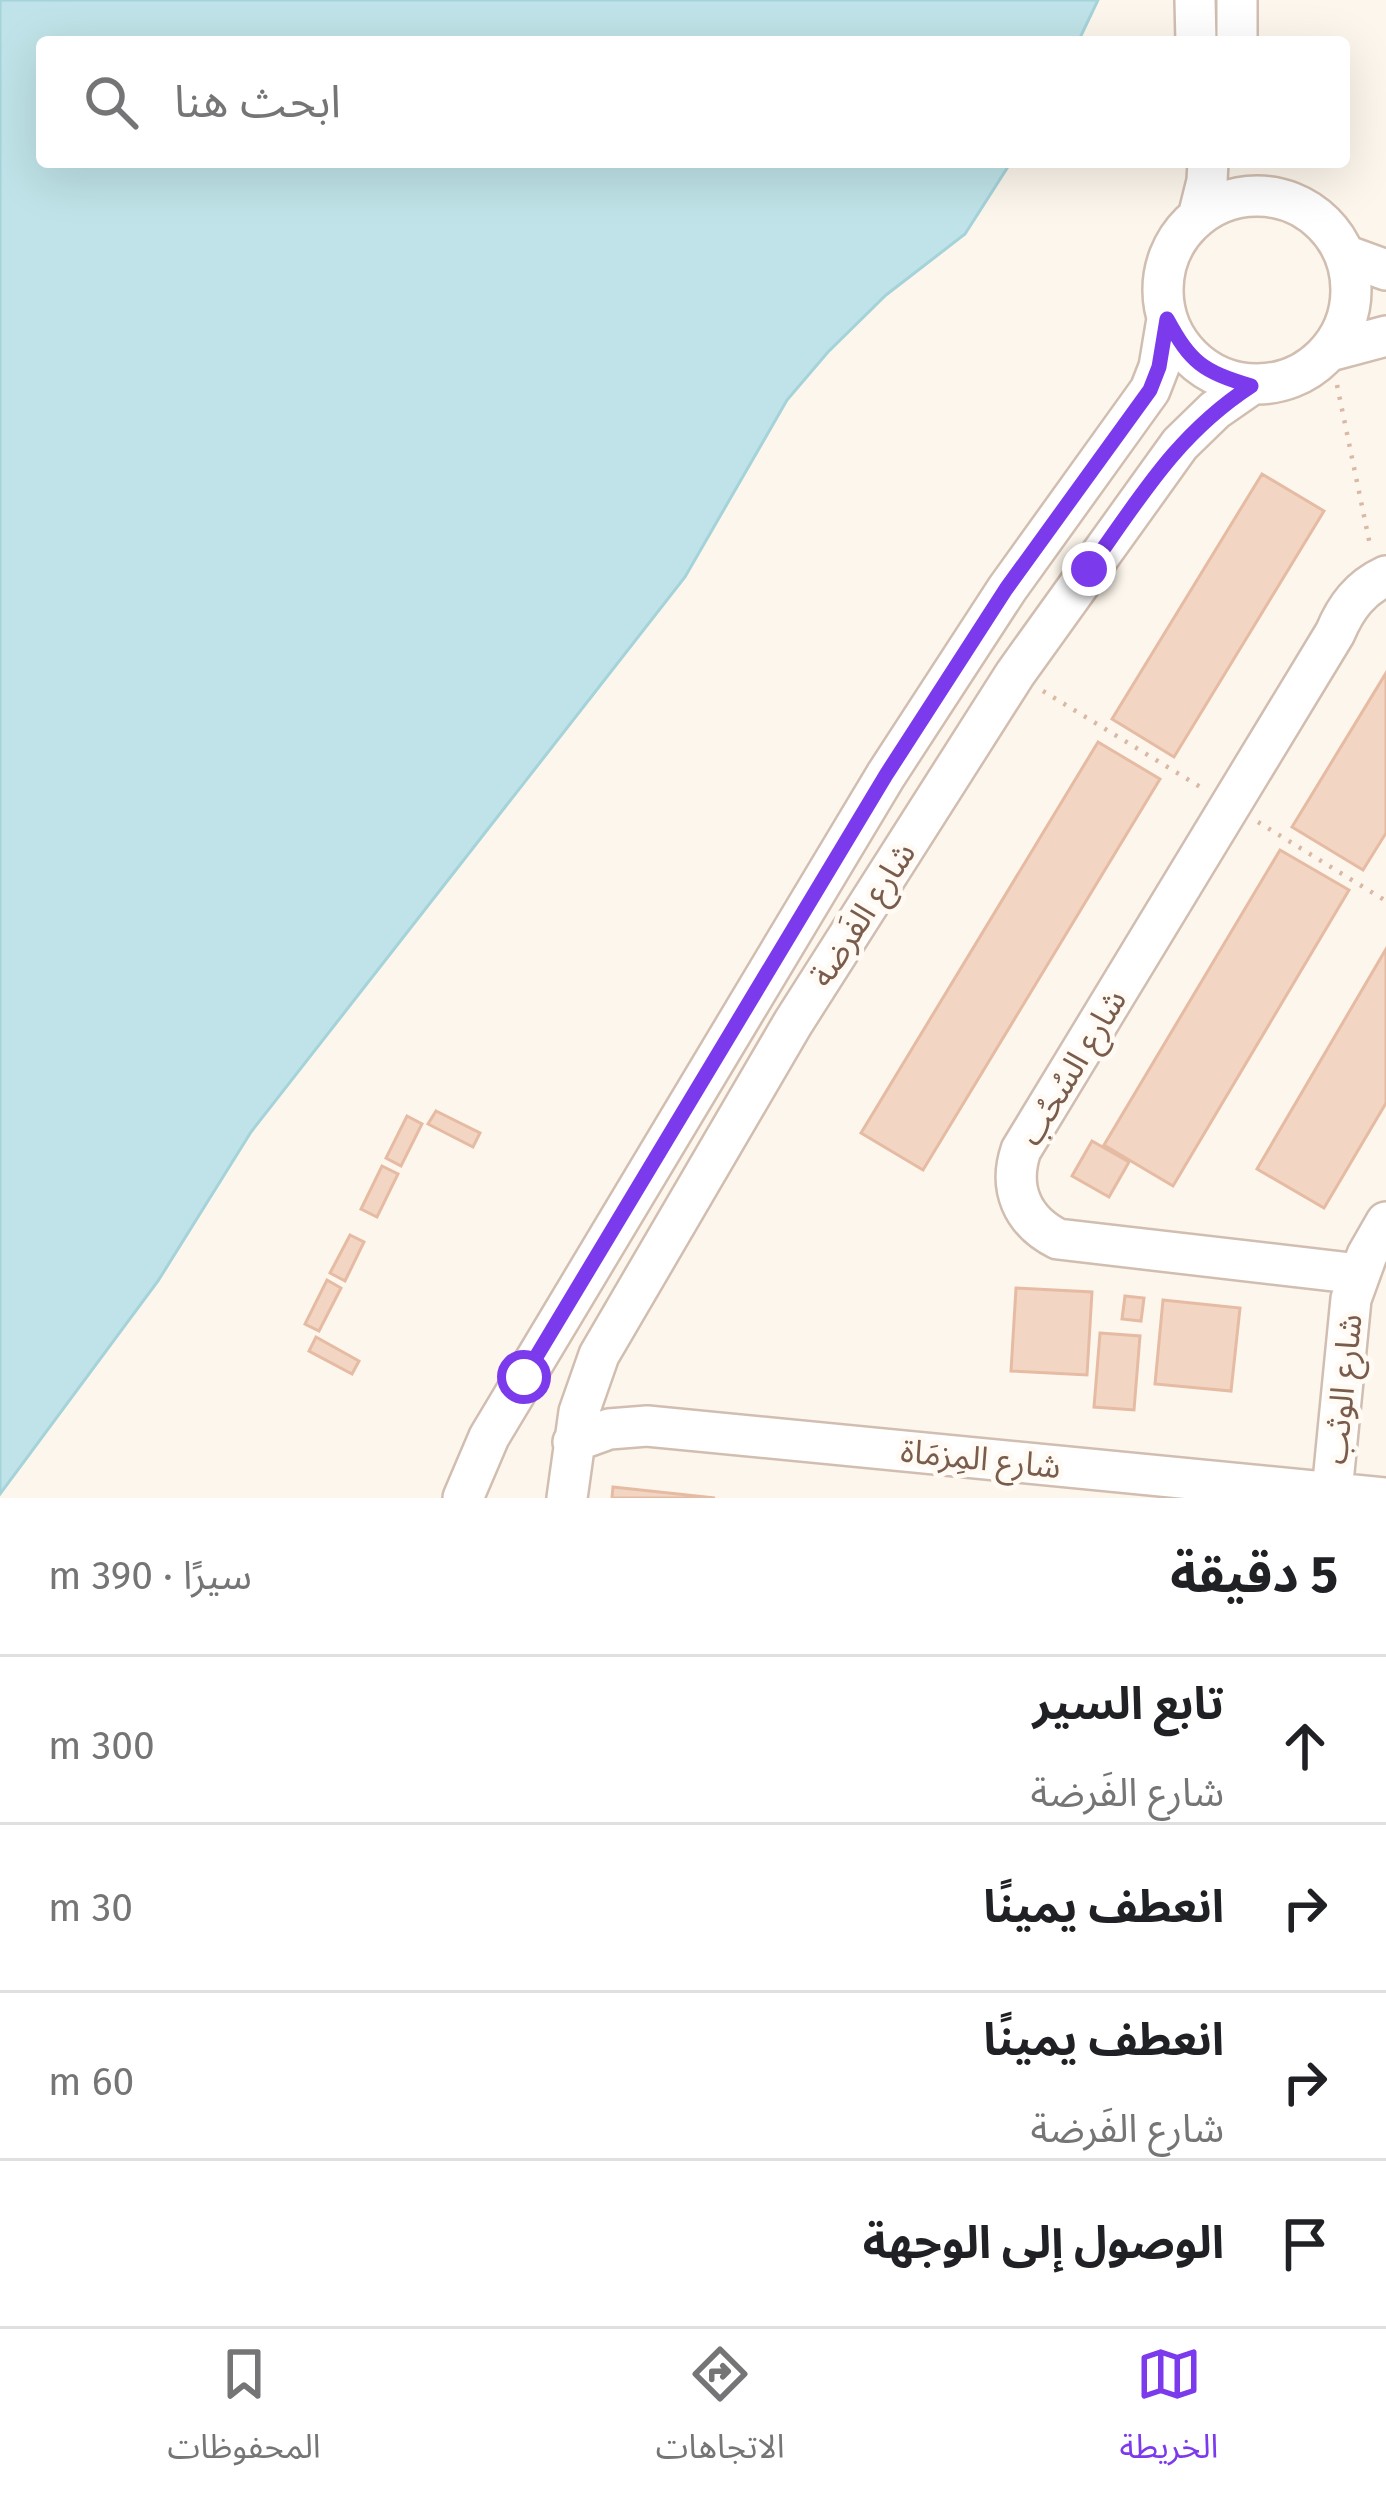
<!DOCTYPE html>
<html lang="ar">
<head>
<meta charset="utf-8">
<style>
	body { margin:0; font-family:"Fira Sans","Noto Sans Arabic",sans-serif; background:#f2f2f2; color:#202124; direction:rtl }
	.stop { position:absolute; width:36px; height:36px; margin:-27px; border:9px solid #7c3aed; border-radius:50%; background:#fff }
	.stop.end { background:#7c3aed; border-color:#fff; box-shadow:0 3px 12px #0008 }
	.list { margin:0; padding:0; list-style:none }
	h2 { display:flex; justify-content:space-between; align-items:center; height:156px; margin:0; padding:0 48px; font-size:51px }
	h2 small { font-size:39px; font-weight:400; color:#757577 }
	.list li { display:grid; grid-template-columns:78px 1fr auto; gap:36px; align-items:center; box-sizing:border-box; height:168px; padding:0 48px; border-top:3px solid #e0e0e0 }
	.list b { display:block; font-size:45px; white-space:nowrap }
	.list p { margin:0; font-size:39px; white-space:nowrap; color:#757577 }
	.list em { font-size:39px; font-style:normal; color:#757577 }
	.icon { flex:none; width:66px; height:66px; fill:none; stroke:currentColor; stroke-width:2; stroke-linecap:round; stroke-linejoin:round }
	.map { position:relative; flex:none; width:1386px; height:1498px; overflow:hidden; direction:ltr }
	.search { position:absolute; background:#fff; box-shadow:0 12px 48px #0002; left:36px; right:36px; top:36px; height:132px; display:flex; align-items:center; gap:30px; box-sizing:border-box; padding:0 42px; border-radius:12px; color:#757577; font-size:45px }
	.sheet { height:828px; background:#fff }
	nav { display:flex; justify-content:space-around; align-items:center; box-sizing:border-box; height:168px; border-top:3px solid #e0e0e0; background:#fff; font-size:33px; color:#757577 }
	nav a { display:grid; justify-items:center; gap:6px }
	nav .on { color:#7c3aed }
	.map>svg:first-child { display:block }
</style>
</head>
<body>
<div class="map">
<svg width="1386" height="1498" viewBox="0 0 1386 1498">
	<rect width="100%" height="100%" fill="#fdf6ec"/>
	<path fill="#bfe3e8" stroke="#a5d3da" stroke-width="3" d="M 0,0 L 1098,0 L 1078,42 L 42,42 L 42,162 L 1011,162 L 965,234 L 886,295 L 828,352 L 787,400 L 685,577 L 251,1132 L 158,1281 L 0,1494 Z"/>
	<path fill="#f3d5c3" stroke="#e6bba3" stroke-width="3" d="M 1262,474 L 1324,511 L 1174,757 L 1112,719 Z
		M 1386,673 L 1386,833 L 1363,870 L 1292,827 Z
		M 1098,742 L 1160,779 L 923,1170 L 861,1133 Z
		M 1280,850 L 1349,890 L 1173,1186 L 1104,1145 Z
		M 1386,949 L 1386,1103 L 1324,1208 L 1257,1169 Z
		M 436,1111 L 480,1133 L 473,1147 L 428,1124 Z
		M 407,1116 L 422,1124 L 401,1166 L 386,1158 Z
		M 1092,1141 L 1129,1162 L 1109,1197 L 1072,1176 Z
		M 382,1166 L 398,1174 L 377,1217 L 361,1209 Z
		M 350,1235 L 364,1242 L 345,1281 L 330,1273 Z
		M 327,1280 L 341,1288 L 319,1331 L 305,1324 Z
		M 1016,1288 L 1092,1292 L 1087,1375 L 1011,1371 Z
		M 1125,1296 L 1144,1298 L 1141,1321 L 1122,1319 Z
		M 1163,1300 L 1240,1308 L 1231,1391 L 1155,1384 Z
		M 1100,1333 L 1140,1336 L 1134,1410 L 1094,1407 Z
		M 316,1337 L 359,1361 L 352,1374 L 309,1351 Z
		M 613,1487 L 715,1498 L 612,1498 Z"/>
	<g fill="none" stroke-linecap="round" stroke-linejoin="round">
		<g stroke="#d1beb0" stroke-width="44">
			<path id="minor" d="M 1195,0 L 1196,42
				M 1237,42 L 1237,0
				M1163 290a94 94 0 1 1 188 0a94 94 0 1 1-188 0Z
				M 1198,217 L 1207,181 L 1208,162
				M 1345,255 L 1386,270
				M 1330,351 L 1386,336
				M 1359,1274 L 1058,1239 C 1022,1221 1008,1188 1021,1150 L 1335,633 C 1346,607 1360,588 1386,576
				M 573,1442 L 609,1429 L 647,1426 L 1386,1498
				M 1332,1492 L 1351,1299 L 1367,1255 L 1386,1222
				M 463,1498 L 489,1437 L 886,775 L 1007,589 L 1150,390 L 1159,367 L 1167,319
				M 567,1498 L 579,1412 L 599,1355 L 793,1023 L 1015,674 L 1180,444 L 1215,410 L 1251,385"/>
		</g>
		<path stroke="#d9b8a5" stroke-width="4.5" stroke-dasharray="3 9" stroke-linecap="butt" d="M 1337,385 L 1370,545
			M 1043,691 L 1202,788
			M 1258,822 L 1386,901"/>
		<use href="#minor" stroke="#fff" stroke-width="39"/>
	</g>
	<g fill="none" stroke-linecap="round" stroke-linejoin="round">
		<path stroke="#7c3aed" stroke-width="15" d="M 524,1377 L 886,775 L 1006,589 L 1150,390 L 1159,367 L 1167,319 C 1191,363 1202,371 1251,386 C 1176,435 1140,498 1089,569"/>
	</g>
	<g text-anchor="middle" stroke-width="10" stroke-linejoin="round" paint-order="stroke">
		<g font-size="33" fill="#7a5c4d" stroke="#fffaf3">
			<text transform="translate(862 914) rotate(-57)" y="12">شارع الفَرضة</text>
			<text transform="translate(1072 1067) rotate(-59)" y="12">شارع السُحُب</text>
			<text transform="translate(1342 1389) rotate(-84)" y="12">شارع الوثب</text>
			<text transform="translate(981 1458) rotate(6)" y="12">شارع المِزمَاة</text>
		</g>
	</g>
</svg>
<div class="stop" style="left:524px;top:1377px"></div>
<div class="stop end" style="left:1089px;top:569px"></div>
<div class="search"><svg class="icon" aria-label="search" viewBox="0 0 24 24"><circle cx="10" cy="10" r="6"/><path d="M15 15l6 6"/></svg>ابحث هنا</div>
</div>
<section class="sheet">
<h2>5 دقيقة<small>سيرًا · 390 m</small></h2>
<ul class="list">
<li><svg class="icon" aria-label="ahead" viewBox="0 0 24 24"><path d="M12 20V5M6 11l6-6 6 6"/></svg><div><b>تابع السير</b><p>شارع الفَرضة</p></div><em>300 m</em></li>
<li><svg class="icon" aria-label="right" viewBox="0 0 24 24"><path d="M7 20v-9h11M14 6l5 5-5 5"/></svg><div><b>انعطف يمينًا</b></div><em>30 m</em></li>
<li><svg class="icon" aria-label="right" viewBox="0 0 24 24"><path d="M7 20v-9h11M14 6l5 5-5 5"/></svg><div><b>انعطف يمينًا</b><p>شارع الفَرضة</p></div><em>60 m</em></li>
<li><svg class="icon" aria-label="arrive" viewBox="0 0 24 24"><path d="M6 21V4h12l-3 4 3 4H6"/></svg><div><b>الوصول إلى الوجهة</b></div></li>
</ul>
</section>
<nav>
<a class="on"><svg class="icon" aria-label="map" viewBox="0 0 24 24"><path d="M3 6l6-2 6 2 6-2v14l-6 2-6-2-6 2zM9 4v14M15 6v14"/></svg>الخريطة</a>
<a><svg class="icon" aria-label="directions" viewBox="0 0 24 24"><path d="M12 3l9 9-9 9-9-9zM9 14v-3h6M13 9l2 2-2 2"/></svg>الاتجاهات</a>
<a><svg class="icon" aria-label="saved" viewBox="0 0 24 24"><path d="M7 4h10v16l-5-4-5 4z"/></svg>المحفوظات</a>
</nav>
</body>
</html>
